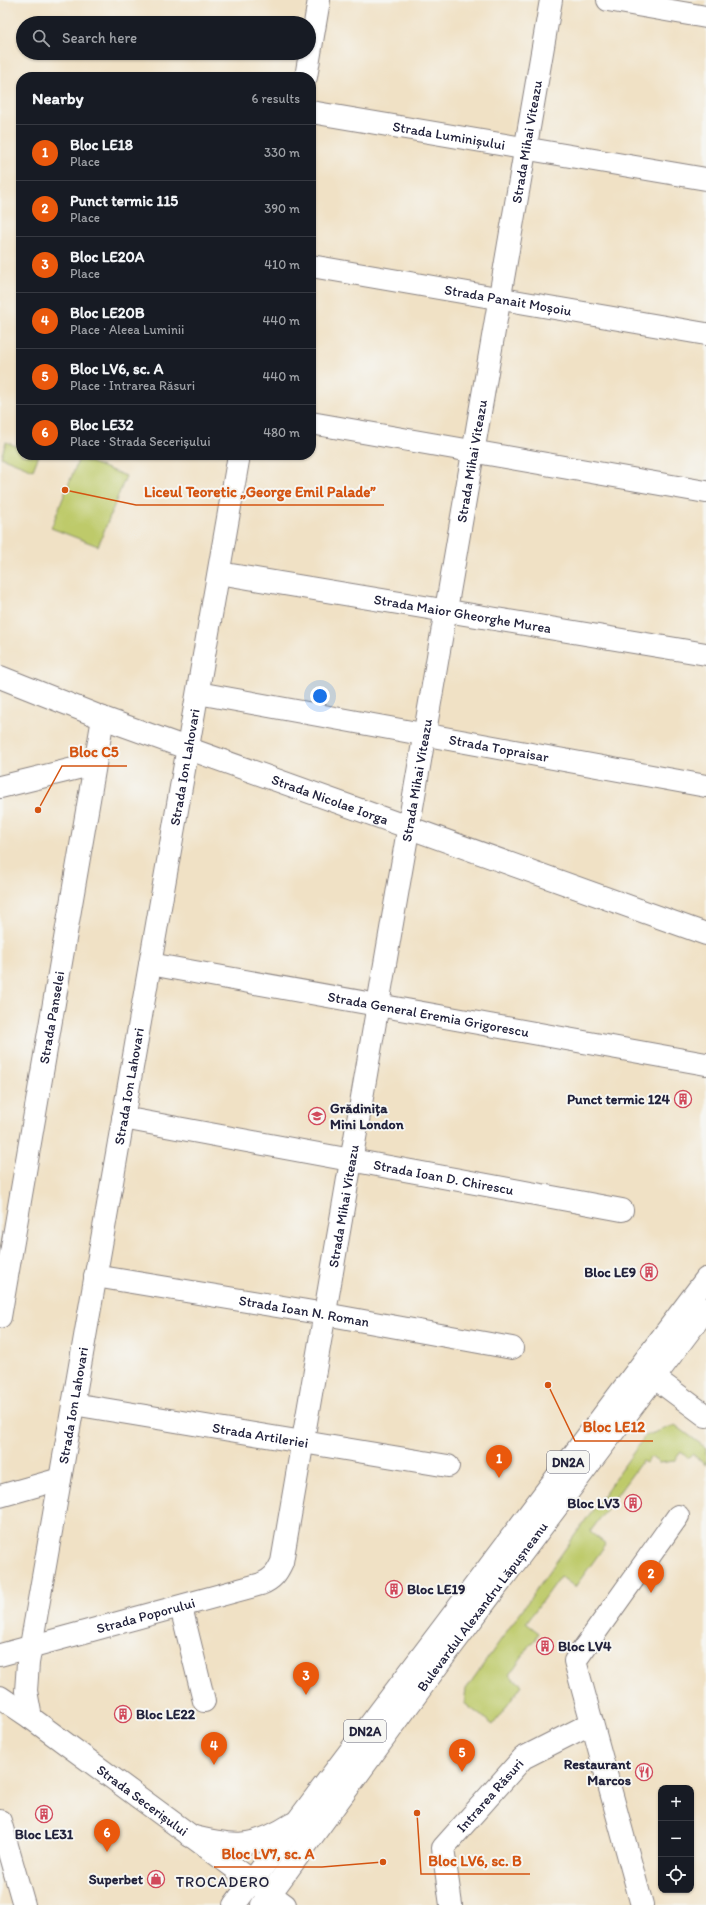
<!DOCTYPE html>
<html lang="en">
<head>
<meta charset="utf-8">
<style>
	body { margin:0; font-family:Itim,sans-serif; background:#242831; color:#f1f3f6 }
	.controls { position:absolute; right:12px; bottom:12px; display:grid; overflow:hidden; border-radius:8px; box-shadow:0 1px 3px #0004 }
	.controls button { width:36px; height:36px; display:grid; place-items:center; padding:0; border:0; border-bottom:1px solid #363941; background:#171b24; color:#f1f3f6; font:20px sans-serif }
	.you { position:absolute; left:320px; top:696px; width:14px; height:14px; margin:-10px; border:3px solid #fff; border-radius:50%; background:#1a73e8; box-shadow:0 0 0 6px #1a73e833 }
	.badge { display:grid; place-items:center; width:26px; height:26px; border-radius:50%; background:#ea580c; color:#fff; font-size:13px; font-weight:700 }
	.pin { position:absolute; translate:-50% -33px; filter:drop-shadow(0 1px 2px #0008) }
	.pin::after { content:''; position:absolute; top:21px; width:14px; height:12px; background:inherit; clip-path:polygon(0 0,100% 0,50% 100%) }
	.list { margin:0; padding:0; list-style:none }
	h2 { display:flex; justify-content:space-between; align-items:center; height:52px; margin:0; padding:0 16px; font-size:17px }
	h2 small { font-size:13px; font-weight:400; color:#9ea1a6 }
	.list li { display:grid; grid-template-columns:26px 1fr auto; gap:12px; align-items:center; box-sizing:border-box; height:56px; padding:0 16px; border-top:1px solid #363941 }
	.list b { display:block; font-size:15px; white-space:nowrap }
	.list p { margin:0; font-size:13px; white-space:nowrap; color:#9ea1a6 }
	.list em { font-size:13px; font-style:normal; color:#9ea1a6 }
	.icon { flex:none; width:22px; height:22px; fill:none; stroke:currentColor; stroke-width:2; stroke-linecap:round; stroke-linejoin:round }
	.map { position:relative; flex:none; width:706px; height:1905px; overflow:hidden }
	.search { position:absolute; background:#171b24; box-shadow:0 1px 3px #0004; left:16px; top:16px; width:300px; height:44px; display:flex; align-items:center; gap:10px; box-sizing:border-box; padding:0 14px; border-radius:22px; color:#9ea1a6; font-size:15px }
	.panel { position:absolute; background:#171b24; box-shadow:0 1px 3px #0004; left:16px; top:72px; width:300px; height:388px; border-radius:16px }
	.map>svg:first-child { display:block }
</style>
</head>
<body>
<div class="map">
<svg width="706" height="1905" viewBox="0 0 706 1905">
	<rect width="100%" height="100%" fill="#f6f6f2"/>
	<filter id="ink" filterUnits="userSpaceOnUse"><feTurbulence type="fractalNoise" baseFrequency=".025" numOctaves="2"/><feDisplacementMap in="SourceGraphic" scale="8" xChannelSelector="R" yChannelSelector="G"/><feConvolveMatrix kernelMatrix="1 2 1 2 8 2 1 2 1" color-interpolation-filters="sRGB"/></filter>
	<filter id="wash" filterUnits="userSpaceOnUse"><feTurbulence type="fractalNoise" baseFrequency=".012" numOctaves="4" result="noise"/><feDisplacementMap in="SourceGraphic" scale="16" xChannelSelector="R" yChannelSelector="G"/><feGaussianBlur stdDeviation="0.9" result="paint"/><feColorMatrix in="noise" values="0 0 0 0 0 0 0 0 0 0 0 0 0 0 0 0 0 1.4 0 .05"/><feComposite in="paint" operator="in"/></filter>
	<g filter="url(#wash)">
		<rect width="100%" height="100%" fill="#f0e1c5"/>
		<path fill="#beca6b" stroke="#707653" d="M 6,442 L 21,448 L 21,455 L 39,455 L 33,470 L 1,457 Z
			M 79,458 L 126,476 L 98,546 L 51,528 Z
			M 675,1425 L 706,1448 L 706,1465 L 692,1454 L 688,1458 L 681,1452 L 674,1461 L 659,1463 L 651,1457 L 646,1463 L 642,1461 L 590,1532 L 606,1544 L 575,1587 L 560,1576 L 526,1623 L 539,1633 L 509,1675 L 522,1685 L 493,1725 L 464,1703 L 466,1689 L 645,1436 Z"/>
	</g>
	<g filter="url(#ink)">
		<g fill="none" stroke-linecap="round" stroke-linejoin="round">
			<g stroke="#898280" stroke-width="24">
				<g id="minor">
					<path d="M 608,0 L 706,17"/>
					<path d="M 306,77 L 319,0"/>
					<path id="s1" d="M 311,112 L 706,179"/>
					<path id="s2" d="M 311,266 L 706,334"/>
					<path d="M 311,423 L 706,492"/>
					<path id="s3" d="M 219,573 L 706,654"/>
					<path id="s4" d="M 0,677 L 103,718 L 706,934"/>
					<path id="s5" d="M 198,693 L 706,786"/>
					<path d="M 0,787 L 94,764"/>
					<path id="s6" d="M 150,964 L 706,1064"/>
					<path id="s7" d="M 123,1118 L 622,1210"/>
					<path id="s8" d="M 95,1276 L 325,1314 L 512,1348"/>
					<path id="s9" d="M 0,1317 L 103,718"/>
					<path d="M 655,1378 L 706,1416"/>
					<path id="s10" d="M 73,1404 L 448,1466"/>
					<path d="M 0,1496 L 60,1479"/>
					<path d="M 181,1607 L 204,1701"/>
					<path id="s11" d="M 0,1655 L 261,1584 C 273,1579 277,1573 282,1562 L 551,0"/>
					<path id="s12" d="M 0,1697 L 31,1718 L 285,1905"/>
					<path id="s13" d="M 31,1718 L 26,1691 L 28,1663 L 239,455"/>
					<path d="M 0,1821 L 24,1905"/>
					<path id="s14" d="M 451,1905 L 443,1848 L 523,1758 L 592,1723"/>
					<path d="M 642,1905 L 575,1661 L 678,1516"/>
				</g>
			</g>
			<g stroke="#898280" stroke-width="24">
				<g id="major">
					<path d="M 190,1836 C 233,1847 253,1849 292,1824"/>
					<path d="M 234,1905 L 706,1279"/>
					<path id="s15" d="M 262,1905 L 446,1654 L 706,1309"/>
				</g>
			</g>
			<use href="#minor" stroke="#fff" stroke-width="22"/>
			<use href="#major" stroke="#fff" stroke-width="22"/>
		</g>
	</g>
	<defs>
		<g id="building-ring" transform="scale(0.9)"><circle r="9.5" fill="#f6f6f2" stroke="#d1495b" stroke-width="1.5"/><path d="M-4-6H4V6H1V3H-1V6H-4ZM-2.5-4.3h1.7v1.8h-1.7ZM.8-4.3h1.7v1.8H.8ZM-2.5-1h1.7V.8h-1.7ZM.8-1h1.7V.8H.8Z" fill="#d1495b"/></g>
		<g id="school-ring" transform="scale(0.9)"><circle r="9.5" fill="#f6f6f2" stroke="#d1495b" stroke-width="1.5"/><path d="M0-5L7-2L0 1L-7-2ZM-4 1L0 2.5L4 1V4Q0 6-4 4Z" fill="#d1495b"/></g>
		<g id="restaurant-ring" transform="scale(0.9)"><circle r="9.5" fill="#f6f6f2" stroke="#d1495b" stroke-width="1.5"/><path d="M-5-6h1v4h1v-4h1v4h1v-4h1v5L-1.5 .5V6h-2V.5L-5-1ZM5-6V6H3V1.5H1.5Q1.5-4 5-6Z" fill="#d1495b"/></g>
		<g id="shop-ring" transform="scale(0.9)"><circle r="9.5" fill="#f6f6f2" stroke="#d1495b" stroke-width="1.5"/><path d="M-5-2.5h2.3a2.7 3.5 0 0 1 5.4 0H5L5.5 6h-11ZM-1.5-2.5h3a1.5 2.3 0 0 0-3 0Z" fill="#d1495b"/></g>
	</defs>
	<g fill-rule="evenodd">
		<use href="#building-ring" x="683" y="1099"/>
		<use href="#school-ring" x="317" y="1116"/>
		<use href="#building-ring" x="649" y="1272"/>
		<use href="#building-ring" x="633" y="1503"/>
		<use href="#building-ring" x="394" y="1589"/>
		<use href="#building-ring" x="545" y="1646"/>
		<use href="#building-ring" x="123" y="1714"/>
		<use href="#restaurant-ring" x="644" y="1772"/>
		<use href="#building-ring" x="44" y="1814"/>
		<use href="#shop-ring" x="156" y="1879"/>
	</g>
	<g text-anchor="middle" stroke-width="4" stroke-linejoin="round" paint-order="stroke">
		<g fill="#f6f6f2" stroke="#626272" stroke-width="1">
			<rect x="547" y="1451" width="42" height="22" rx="3"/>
			<rect x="344" y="1720" width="42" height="22" rx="3"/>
		</g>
		<g font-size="13" font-weight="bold" fill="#22223b">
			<text x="568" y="1467">DN2A</text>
			<text x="365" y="1736">DN2A</text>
		</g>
		<g font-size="14" fill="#22223b" stroke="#f6f6f2">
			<text dy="5" stroke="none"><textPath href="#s1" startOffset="140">Strada Luminișului</textPath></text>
			<text dy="5" stroke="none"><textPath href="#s11" startOffset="1743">Strada Mihai Viteazu</textPath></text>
			<text dy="5" stroke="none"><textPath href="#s2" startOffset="200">Strada Panait Moșoiu</textPath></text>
			<text dy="5" stroke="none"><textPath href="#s11" startOffset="1419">Strada Mihai Viteazu</textPath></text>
			<text dy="5" stroke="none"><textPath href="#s3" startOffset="247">Strada Maior Gheorghe Murea</textPath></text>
			<text dy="5" stroke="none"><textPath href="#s5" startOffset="306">Strada Topraisar</textPath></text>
			<text dy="5" stroke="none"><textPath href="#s13" startOffset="965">Strada Ion Lahovari</textPath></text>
			<text dy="5" stroke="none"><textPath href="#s11" startOffset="1095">Strada Mihai Viteazu</textPath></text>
			<text dy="5" stroke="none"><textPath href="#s4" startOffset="352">Strada Nicolae Iorga</textPath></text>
			<text dy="5" stroke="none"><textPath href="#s6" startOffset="283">Strada General Eremia Grigorescu</textPath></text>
			<text dy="5" stroke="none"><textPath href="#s9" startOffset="304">Strada Panselei</textPath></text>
			<text dy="5" stroke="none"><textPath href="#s13" startOffset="641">Strada Ion Lahovari</textPath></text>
			<text dy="5" stroke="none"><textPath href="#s7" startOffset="326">Strada Ioan D. Chirescu</textPath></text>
			<text dy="5" stroke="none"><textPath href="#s11" startOffset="663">Strada Mihai Viteazu</textPath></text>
			<text dy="5" stroke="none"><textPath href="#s8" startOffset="212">Strada Ioan N. Roman</textPath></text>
			<text dy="5" stroke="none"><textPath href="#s13" startOffset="317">Strada Ion Lahovari</textPath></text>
			<text dy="5" stroke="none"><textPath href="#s10" startOffset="190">Strada Artileriei</textPath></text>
			<text dy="5" stroke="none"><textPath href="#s15" startOffset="371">Bulevardul Alexandru Lăpușneanu</textPath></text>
			<text dy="5" stroke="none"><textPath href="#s11" startOffset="151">Strada Poporului</textPath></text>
			<text dy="5" stroke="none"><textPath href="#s14" startOffset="128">Intrarea Răsuri</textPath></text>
			<text dy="5" stroke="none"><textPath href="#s12" startOffset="176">Strada Secerișului</textPath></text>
		</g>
		<g font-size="14" font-weight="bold" fill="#22223b" stroke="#f6f6f2" text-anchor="end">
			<text x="670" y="1104">Punct termic 124</text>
			<text x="330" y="1113" text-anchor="start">Grădinița<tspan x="330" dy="16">Mini London</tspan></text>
			<text x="636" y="1277">Bloc LE9</text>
			<text x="620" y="1508">Bloc LV3</text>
			<text x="407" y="1594" text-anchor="start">Bloc LE19</text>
			<text x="558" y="1651" text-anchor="start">Bloc LV4</text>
			<text x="136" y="1719" text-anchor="start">Bloc LE22</text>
			<text x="631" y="1769">Restaurant<tspan x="631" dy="16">Marcos</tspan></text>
			<text x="44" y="1839" text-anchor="middle">Bloc LE31</text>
			<text x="143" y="1884">Superbet</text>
		</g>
		<g font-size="15" letter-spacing="1" fill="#22223b" stroke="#f6f6f2">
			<text x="223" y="1887">TROCADERO</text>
		</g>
	</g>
	<path fill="none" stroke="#d45411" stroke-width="1.5" d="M65 490L136 505H384M38 810L62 766H127M548 1385L575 1441H653M383 1862L322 1867H214M417 1813L421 1874H530"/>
	<g fill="#d45411" stroke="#f6f6f2" stroke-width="1.5">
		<circle cx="65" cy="490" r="4"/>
		<circle cx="38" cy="810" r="4"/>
		<circle cx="548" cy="1385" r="4"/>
		<circle cx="383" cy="1862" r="4"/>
		<circle cx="417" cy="1813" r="4"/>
	</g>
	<g font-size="15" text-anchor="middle" font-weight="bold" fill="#d45411" stroke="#f6f6f2" stroke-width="4" stroke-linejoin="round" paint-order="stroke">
		<text x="260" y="497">Liceul Teoretic „George Emil Palade”</text>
		<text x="94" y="757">Bloc C5</text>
		<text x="614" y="1432">Bloc LE12</text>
		<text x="268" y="1859">Bloc LV7, sc. A</text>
		<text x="475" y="1866">Bloc LV6, sc. B</text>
	</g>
</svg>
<div class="controls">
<button>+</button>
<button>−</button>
<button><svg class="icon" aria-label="locate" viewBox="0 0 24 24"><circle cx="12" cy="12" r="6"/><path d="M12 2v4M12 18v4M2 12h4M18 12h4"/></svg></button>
</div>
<div class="you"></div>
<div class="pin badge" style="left:499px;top:1478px">1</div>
<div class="pin badge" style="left:651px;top:1593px">2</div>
<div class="pin badge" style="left:306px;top:1695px">3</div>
<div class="pin badge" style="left:214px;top:1765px">4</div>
<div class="pin badge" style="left:462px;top:1772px">5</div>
<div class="pin badge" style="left:107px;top:1852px">6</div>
<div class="search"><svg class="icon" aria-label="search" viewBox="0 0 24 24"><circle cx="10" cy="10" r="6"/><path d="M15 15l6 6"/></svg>Search here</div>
<section class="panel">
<h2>Nearby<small>6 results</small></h2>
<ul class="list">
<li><span class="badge">1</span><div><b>Bloc LE18</b><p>Place</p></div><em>330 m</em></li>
<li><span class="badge">2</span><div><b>Punct termic 115</b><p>Place</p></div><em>390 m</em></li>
<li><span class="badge">3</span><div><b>Bloc LE20A</b><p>Place</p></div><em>410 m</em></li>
<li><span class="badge">4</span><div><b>Bloc LE20B</b><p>Place · Aleea Luminii</p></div><em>440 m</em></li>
<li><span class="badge">5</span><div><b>Bloc LV6, sc. A</b><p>Place · Intrarea Răsuri</p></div><em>440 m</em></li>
<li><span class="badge">6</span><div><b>Bloc LE32</b><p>Place · Strada Secerișului</p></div><em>480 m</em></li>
</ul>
</section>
</div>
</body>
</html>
